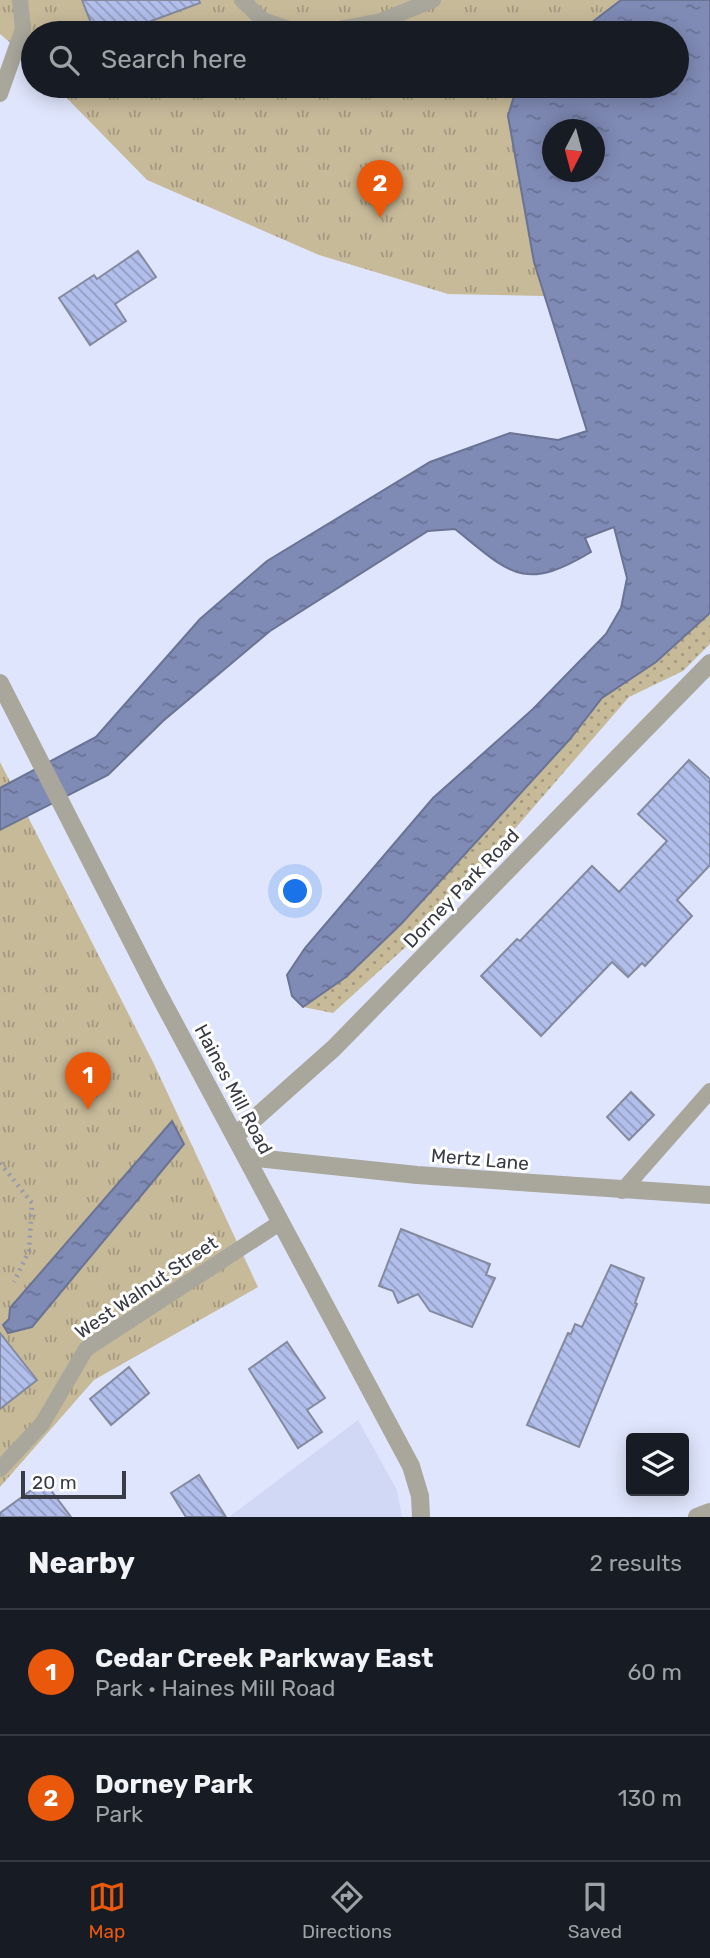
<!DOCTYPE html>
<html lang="en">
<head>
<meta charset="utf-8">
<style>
	body { margin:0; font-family:Rubik,sans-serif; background:#242831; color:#f1f3f6 }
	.controls { position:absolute; right:21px; bottom:21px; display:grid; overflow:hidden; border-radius:7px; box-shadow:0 4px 18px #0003 }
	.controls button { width:63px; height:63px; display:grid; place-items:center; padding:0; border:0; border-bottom:2px solid #363941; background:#171b24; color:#f1f3f6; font:35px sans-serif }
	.compass { position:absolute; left:542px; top:119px; width:63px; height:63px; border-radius:50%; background:#171b24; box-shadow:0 4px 18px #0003; rotate:186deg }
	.scale { position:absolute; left:21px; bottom:18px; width:105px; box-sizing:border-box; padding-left:7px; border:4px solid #3a3c45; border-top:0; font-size:19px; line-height:24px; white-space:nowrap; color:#3a3c45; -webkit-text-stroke:5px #fff; paint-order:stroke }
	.you { position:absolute; left:296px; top:892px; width:24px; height:24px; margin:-18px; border:5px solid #fff; border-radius:50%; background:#1a73e8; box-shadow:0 0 0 10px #1a73e833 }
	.badge { display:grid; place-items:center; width:46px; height:46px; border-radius:50%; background:#ea580c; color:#fff; font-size:23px; font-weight:700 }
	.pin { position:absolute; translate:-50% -58px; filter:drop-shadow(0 2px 4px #0008) }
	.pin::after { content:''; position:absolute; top:37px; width:24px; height:21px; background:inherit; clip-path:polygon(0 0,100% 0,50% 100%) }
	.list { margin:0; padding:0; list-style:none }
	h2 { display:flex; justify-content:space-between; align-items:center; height:91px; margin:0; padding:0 28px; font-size:30px }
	h2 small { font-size:23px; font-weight:400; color:#9ea1a6 }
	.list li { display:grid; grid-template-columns:46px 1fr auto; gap:21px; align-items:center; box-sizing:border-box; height:126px; padding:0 28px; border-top:2px solid #363941 }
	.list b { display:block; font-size:26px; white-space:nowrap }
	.list p { margin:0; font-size:23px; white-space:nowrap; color:#9ea1a6 }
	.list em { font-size:23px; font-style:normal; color:#9ea1a6 }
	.icon { flex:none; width:38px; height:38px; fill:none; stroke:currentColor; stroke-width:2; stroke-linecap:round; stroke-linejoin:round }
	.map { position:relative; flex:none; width:710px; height:1517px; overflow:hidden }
	.search { position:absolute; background:#171b24; box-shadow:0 4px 18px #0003; left:21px; right:21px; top:21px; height:77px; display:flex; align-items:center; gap:18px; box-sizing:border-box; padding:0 24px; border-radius:38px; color:#9ea1a6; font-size:26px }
	.sheet { height:343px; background:#171b24 }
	nav { display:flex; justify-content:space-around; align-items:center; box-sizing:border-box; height:98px; border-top:2px solid #363941; background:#171b24; font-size:19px; color:#9ea1a6 }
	nav a { display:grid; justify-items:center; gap:4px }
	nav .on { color:#ea580c }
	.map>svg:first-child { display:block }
</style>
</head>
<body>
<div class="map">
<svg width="710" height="1517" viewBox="0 0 710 1517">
	<defs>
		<pattern id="grass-dots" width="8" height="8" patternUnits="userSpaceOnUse" patternTransform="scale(1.75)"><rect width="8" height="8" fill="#c7ba99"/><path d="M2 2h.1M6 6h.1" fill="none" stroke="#a3987f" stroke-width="1.8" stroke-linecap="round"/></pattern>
		<pattern id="park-tufts" width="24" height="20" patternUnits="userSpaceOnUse" patternTransform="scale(1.75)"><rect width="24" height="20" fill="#c7ba99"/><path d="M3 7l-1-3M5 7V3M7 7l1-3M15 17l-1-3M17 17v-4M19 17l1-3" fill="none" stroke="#a3987f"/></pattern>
		<pattern id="water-ripples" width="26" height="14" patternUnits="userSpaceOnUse" patternTransform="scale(1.75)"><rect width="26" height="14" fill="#7f8ab5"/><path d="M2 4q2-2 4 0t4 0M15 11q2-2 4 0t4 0" fill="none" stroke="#697295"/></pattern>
		<pattern id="building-back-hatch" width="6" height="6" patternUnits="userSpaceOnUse" patternTransform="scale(1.75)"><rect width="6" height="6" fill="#b2beeb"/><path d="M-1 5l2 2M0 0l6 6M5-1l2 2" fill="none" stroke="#929cc0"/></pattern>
	</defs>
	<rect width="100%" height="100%" fill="#dfe5fc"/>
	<path fill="#d0d8f5" d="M 358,1420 L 397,1490 L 402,1517 L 229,1517 Z"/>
	<path fill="url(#grass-dots)" d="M 710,613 L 710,644 L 683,671 L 629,697 L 474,876 L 420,934 L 333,1013 L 303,1007 L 346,977 L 402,923 L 570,739 L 602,698 L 656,662 Z"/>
	<path fill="url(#park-tufts)" d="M 0,0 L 621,0 L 578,33 L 33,33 L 33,62 L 0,34 Z
		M 55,86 L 517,86 L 508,116 L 534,261 L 545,296 L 448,294 L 319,255 L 147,180 Z
		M 0,762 L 153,1062 L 258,1287 L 94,1380 L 0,1487 Z"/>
	<path fill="url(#water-ripples)" stroke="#6a7393" stroke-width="2" fill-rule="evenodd" d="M 621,0 L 710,0 L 710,613 L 656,662 L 602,698 L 570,739 L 402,923 L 346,977 L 303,1007 L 292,996 L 287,975 L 305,948 L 433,798 L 533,709 L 606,634 L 621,608 L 627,578 L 614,527 L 585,538 L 591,552 C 523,593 510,573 455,529 L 428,531 L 270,631 L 163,721 L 108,775 L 0,830 L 0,788 L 96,737 L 200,619 L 267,561 L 430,462 L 510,433 L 558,440 L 587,431 L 534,262 L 508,116 L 517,86 L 677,86 L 677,33 L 578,33 ZM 552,130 L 594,130 L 594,172 L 552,172 Z
		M 172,1121 L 184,1144 L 32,1327 L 8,1333 L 3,1325 L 9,1319 L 10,1308 Z"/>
	<path fill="url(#building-back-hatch)" stroke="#848a9e" stroke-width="2" d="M 82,0 L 199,0 L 200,3 L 119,33 L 95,33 Z
		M 138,251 L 156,277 L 115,304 L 126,321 L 90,345 L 59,298 L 94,275 L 97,279 Z
		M 689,760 L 710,779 L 710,865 L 677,900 L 692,916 L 645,966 L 642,963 L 628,977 L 612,962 L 541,1036 L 481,976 L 517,939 L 520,941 L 592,866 L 619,892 L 667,841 L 638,814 Z
		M 631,1092 L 654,1115 L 629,1140 L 607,1117 Z
		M 401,1229 L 490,1264 L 486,1275 L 495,1278 L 472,1327 L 430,1311 L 418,1294 L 398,1303 L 393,1291 L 379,1286 Z
		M 611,1265 L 644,1278 L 635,1303 L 637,1304 L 579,1447 L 527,1425 L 568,1333 L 571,1334 L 575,1324 L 582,1327 Z
		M 0,1333 L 37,1380 L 0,1409 Z
		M 287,1342 L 325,1398 L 307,1410 L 322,1432 L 298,1448 L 249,1369 Z
		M 129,1367 L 149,1393 L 111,1425 L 90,1399 Z
		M 199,1475 L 226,1517 L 186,1517 L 171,1493 Z
		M 44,1481 L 71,1517 L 0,1517 L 0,1513 Z"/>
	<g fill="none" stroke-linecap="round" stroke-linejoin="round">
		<path stroke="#9599aa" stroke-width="4.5" stroke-dasharray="2 5" stroke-linecap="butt" d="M 0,1163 L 32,1203 L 29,1251 L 14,1282"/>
		<path stroke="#a9a69c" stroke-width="16" d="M 242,0 L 263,20 L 301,33
			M 318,33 L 381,21 L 433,0
			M 0,94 L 23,29 L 20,0
			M 622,1191 L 710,1091
			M 0,1469 L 42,1424 L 86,1349 L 281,1222"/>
		<path stroke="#a9a69c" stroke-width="18" d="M 235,1136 L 334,1048 L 710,663
			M 247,1157 L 417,1175 L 710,1195
			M 697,1517 L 710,1512"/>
		<path stroke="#a9a69c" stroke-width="18" d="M 0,683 L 157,991 L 411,1466 L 420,1496 L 421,1517"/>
	</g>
	<g text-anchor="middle" stroke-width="6" stroke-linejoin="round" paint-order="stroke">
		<g font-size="19" fill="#3a3c45" stroke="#fff">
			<text transform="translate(461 888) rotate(-46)" y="7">Dorney Park Road</text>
			<text transform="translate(234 1089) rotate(62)" y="7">Haines Mill Road</text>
			<text transform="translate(480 1159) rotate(5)" y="7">Mertz Lane</text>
			<text transform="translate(146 1287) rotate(-34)" y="7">West Walnut Street</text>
		</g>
	</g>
</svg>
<div class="controls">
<button><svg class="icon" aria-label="layers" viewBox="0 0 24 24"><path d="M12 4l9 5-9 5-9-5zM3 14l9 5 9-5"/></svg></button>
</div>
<svg class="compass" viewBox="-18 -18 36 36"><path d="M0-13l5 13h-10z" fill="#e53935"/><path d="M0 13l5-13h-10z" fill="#9ea1a6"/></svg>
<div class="scale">20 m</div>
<div class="you"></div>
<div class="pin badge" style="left:88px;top:1110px">1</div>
<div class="pin badge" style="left:380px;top:218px">2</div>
<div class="search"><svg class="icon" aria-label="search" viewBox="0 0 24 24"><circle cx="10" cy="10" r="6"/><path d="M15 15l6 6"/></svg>Search here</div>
</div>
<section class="sheet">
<h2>Nearby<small>2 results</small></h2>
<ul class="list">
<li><span class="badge">1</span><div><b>Cedar Creek Parkway East</b><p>Park · Haines Mill Road</p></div><em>60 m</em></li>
<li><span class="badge">2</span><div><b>Dorney Park</b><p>Park</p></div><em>130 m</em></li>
</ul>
</section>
<nav>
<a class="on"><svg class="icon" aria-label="map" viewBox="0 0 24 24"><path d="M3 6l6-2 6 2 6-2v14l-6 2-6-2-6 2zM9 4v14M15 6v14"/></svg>Map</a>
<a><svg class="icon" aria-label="directions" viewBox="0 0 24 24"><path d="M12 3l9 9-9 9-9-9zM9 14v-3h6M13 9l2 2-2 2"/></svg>Directions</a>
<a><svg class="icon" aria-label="saved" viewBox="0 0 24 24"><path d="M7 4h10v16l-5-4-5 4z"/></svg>Saved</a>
</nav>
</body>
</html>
